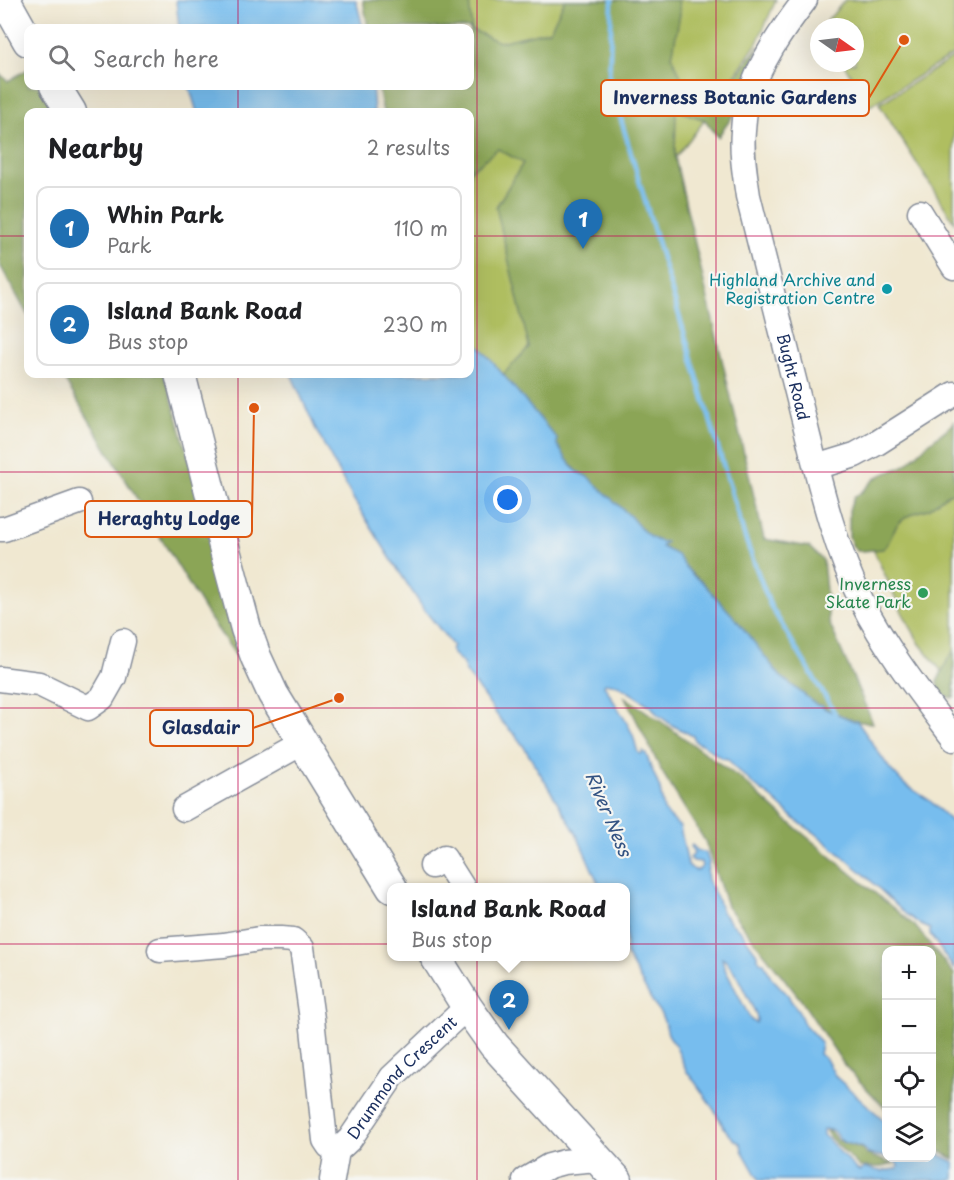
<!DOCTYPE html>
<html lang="en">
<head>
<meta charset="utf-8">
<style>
	body { margin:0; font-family:"Playpen Sans",sans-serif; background:#f2f2f2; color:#202124 }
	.controls { position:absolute; right:18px; bottom:18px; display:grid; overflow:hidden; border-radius:12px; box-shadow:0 6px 24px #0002 }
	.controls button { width:54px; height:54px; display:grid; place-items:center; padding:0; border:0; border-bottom:2px solid #e0e0e0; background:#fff; color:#202124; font:30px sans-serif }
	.compass { position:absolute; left:810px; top:18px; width:54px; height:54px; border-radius:50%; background:#fff; box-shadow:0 6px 24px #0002; rotate:104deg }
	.you { position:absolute; left:508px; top:500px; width:21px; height:21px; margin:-15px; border:4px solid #fff; border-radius:50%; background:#1a73e8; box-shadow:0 0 0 9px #1a73e833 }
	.badge { display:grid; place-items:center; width:39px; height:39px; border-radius:50%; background:#1f6fb2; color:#fff; font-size:20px; font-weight:700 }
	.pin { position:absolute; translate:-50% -50px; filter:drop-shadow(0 2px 3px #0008) }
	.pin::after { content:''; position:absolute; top:32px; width:21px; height:18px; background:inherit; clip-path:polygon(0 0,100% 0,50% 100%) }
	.popup { position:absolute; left:387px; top:883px; width:243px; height:78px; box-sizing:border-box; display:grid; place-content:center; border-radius:12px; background:#fff; filter:drop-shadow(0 2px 4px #0005); font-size:20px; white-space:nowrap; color:#757577 }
	.popup b { font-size:22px; color:#202124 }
	.popup::after { content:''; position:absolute; left:50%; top:100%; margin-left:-12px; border:12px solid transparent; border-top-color:#fff }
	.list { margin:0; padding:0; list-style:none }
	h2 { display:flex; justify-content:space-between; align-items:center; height:78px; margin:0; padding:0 24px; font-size:26px }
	h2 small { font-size:20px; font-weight:400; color:#757577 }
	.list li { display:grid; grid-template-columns:39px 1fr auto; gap:18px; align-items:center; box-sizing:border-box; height:84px; margin:0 12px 12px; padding:0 12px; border:2px solid #e0e0e0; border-radius:12px }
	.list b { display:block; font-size:22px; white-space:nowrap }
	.list p { margin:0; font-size:20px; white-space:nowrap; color:#757577 }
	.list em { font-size:20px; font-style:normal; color:#757577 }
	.icon { flex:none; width:33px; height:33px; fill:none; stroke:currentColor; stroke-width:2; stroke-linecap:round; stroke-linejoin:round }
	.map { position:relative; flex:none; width:954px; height:1180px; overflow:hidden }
	.search { position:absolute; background:#fff; box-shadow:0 6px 24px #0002; left:24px; top:24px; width:450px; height:66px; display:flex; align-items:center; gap:15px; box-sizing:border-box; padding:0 21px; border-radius:12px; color:#757577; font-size:22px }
	.panel { position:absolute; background:#fff; box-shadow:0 6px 24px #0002; left:24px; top:108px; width:450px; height:270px; border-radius:12px }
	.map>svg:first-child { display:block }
</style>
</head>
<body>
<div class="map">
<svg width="954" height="1180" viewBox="0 0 954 1180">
	<rect width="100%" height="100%" fill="#f6f6f2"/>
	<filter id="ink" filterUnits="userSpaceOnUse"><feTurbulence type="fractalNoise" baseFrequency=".0167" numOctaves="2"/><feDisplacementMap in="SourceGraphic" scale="12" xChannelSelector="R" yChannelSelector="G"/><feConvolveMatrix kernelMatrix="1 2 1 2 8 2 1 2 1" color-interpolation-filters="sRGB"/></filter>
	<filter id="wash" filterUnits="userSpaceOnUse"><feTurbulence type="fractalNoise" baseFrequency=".008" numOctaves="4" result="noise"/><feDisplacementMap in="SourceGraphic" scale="24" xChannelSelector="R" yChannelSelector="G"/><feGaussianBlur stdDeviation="1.35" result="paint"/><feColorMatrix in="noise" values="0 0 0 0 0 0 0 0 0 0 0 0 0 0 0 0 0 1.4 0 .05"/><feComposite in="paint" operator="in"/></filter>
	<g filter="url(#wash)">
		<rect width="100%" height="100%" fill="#f0e8d1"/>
		<path fill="#afbe60" stroke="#65765f" stroke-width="1.5" d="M 373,0 L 776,0 L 757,43 L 701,125 L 675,158 L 774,593 L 642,532 L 470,340 L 470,28 Z
			M 845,0 L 954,0 L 954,54 L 870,106 L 843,63 L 855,63 L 855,27 L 822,27 Z
			M 954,57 L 954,222 L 879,104 Z
			M 954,485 L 954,662 L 943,673 L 920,644 L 902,612 L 867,536 Z"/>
		<path fill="#8ba556" stroke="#536a5a" stroke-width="1.5" d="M 363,0 L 469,0 L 472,30 L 500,42 L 550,30 L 565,0 L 678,0 L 680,14 L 672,57 L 684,83 L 718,101 L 759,46 L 733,116 L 718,137 L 705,120 L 676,110 L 675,158 L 764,539 L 809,547 L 823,560 L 829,622 L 873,723 L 854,721 L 817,705 L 780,676 L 701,581 L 642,532 L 578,472 L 495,383 L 529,347 L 496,207 L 523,163 L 498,149 L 470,171 L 470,112 L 383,112 L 378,86 L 470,86 L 470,28 L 368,28 Z
			M 28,69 L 28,86 L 39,86 L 57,112 L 28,112 L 28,316 L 0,265 L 0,74 L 8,81 Z
			M 61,374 L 163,374 L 170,392 L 251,677 L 207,614 Z
			M 954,422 L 954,492 L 945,496 L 928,509 L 917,512 L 905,518 L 897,525 L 887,545 L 883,549 L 863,551 L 857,551 L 853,547 L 849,537 L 849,510 L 854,497 C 866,491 868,483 879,476 C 887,472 897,470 905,465 C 914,459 920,450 929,443 C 937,436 947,430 954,422 Z
			M 954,651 L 954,698 C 945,698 938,691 937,682 L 948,659 Z
			M 625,697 L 663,723 L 741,779 L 784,818 L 915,926 L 954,974 L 954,1025 L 950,1057 L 954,1063 L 954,1159 L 932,1147 L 932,950 L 886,950 L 886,1109 L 845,1066 L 801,1000 L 727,906 L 705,841 L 662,772 Z
			M 826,1131 L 830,1131 L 837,1140 L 863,1149 L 865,1154 L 893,1164 L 881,1167 L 860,1167 L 830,1138 Z"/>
		<path fill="#77bdee" stroke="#4976a6" stroke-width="1.5" fill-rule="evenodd" d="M 176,0 L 356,0 L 363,28 L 179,28 Z
			M 189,86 L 372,86 L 374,112 L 197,112 Z
			M 470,335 L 557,439 L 557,445 L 572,467 L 578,472 L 588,477 L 630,516 C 638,526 652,543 666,542 L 666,543 L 662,545 L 662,547 L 677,555 L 692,575 L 701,581 L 735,618 L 780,676 L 817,705 L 823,706 L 823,708 L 854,721 L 857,721 L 890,769 L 904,784 L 929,800 L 954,824 L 954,969 L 930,934 L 930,929 L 921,925 L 902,911 L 864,874 L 814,832 L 798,822 L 772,798 L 759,789 L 736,769 L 728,759 L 722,758 L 700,743 L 699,744 L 695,741 L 693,736 L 672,725 L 657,714 L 651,706 L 618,685 L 605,683 L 604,685 L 627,723 L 633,735 L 638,753 L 641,754 L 643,751 L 646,754 L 660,789 L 664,811 L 680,827 L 688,865 C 693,870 698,873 702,866 L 701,862 L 693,861 L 690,858 L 694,854 L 691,846 L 692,845 L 697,850 L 706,853 L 709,862 L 707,872 L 708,881 L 717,898 L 722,912 L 732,924 L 740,930 L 755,951 L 760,962 L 764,963 L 771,977 L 788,995 L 791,1001 L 798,1010 L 804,1024 L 820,1041 L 821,1044 L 819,1054 L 826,1059 L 836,1077 L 886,1122 L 886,1157 L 868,1154 C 862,1143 852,1147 842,1141 C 838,1139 836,1133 832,1130 L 823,1129 L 823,1135 C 836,1146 846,1161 859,1171 L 866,1168 L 880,1171 L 897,1169 L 898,1165 L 895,1161 L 887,1158 L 932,1158 L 932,1151 L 954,1162 L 954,1180 L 759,1180 L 742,1150 L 741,1144 C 727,1136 725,1128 717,1115 C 709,1101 699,1088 690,1075 L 687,1072 L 676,1047 L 668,1034 L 666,1026 L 661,1014 L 655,1006 L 626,954 L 626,888 L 600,887 L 575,831 L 524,747 L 516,736 L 502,722 L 466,672 L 462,662 L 453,654 L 451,649 L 453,646 L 423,608 L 391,559 L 354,500 L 317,432 L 291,374 L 470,374 ZM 722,958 L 725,960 L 736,974 L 756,1014 L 757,1020 L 756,1023 L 751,1020 L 724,967 Z"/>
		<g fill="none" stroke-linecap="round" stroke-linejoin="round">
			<path stroke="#77bdee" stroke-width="4.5" d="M 612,0 L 609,79 L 745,538 L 770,605 L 835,713 L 835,717"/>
		</g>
	</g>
	<g filter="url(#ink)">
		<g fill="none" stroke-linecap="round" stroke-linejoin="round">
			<g stroke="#868c98" stroke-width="27">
				<g id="minor">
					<path id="s1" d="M 805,0 C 782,30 759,63 748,100 C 744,109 744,121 743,131 C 741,153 745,175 748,196 C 766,269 785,343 803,416 C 819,480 833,544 862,602 C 887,651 921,694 954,738"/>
					<path d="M 920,212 L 954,267"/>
					<path d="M 816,467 L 855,455 L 877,443 L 954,394"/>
					<path d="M 0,529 L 4,529 L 79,502"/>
					<path d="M 0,679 L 39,684 L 88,708 L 102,698 L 114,677 L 123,641"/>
					<path d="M 184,809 L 302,743"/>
					<path d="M 432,866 L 444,858 L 463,888"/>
					<path d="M 160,950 L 224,945 L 259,939 L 281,939 L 293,940 L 302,948 L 312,1019 L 325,1140 L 329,1146 L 337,1151"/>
					<path id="s2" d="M 332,1180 L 337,1151 L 350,1139 L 392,1077 L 467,1007"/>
					<path d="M 525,1180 L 549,1166 L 564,1162 L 597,1159"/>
				</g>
			</g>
			<g stroke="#868c98" stroke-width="33">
				<path id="major" d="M 5,0 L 28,41
					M 55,86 L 71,112
					M 180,374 L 226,554 L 246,629 L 256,657 L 273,694 L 392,888
					M 435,956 L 467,1007 L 494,1045 L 617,1180"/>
			</g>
			<use href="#minor" stroke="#fff" stroke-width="24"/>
			<use href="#major" stroke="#fff" stroke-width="30"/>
		</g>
	</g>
	<path fill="none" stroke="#c2185b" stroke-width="1.5" stroke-opacity="0.55" d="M 238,0 L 238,28M 477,0 L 477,1180M 716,0 L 716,1180M 238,86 L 238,112M 0,236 L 28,236M 470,236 L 954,236M 238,374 L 238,1180M 0,472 L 954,472M 0,708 L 954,708M 0,944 L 954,944"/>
	<circle fill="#0f9aa8" stroke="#f6f6f2" stroke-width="2" cx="887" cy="289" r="6"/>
	<circle fill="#2e9e5b" stroke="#f6f6f2" stroke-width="2" cx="923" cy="593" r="6"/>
	<g text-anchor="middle" stroke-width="4.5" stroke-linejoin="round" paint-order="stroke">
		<g font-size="16" fill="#0d838f" stroke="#f6f6f2" text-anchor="end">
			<text x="875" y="286">Highland Archive and<tspan x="875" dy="18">Registration Centre</tspan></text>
		</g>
		<g font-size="16" fill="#1b2f5e" stroke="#f6f6f2">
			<text dy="6" stroke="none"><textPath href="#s1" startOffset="399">Bught Road</textPath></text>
			<text dy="6" stroke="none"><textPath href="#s2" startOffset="128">Drummond Crescent</textPath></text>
		</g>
		<g font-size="16" fill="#27864d" stroke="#f6f6f2" text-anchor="end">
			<text x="911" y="590">Inverness<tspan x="911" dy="18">Skate Park</tspan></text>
		</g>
		<g font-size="18" font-style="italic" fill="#325282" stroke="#f6f6f2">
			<text transform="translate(608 814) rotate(67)" y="6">River Ness</text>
		</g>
	</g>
	<path fill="none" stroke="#de5710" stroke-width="2" d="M904 40L869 98M254 408L252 519M339 698L253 728"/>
	<g fill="#de5710" stroke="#f6f6f2" stroke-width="2">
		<circle cx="904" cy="40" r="6"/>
		<circle cx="254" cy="408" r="6"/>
		<circle cx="339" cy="698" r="6"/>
	</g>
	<g fill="#f6f6f2" stroke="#de5710" stroke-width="2">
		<rect x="601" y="80" width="268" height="36" rx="6"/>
		<rect x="85" y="501" width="167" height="36" rx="6"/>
		<rect x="150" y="710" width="103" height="36" rx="6"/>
	</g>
	<g font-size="18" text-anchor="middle" font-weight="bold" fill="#1b2f5e">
		<text x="735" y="104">Inverness Botanic Gardens</text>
		<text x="169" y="525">Heraghty Lodge</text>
		<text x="201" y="734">Glasdair</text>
	</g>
</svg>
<div class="controls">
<button>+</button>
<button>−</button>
<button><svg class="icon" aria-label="locate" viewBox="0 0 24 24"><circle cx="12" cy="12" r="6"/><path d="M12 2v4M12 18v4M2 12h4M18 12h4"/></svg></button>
<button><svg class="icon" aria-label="layers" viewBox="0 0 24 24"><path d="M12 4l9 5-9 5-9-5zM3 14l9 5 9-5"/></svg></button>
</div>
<svg class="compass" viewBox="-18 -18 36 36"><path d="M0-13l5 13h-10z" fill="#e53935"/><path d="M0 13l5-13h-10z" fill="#757577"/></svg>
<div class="you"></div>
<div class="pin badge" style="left:583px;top:249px">1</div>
<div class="pin badge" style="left:509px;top:1030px">2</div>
<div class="popup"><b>Island Bank Road</b>Bus stop</div>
<div class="search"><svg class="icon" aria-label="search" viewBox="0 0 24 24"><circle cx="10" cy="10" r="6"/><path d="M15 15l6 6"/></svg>Search here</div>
<section class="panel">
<h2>Nearby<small>2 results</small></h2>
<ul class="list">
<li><span class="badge">1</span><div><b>Whin Park</b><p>Park</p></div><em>110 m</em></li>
<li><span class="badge">2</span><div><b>Island Bank Road</b><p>Bus stop</p></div><em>230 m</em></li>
</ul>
</section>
</div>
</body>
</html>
